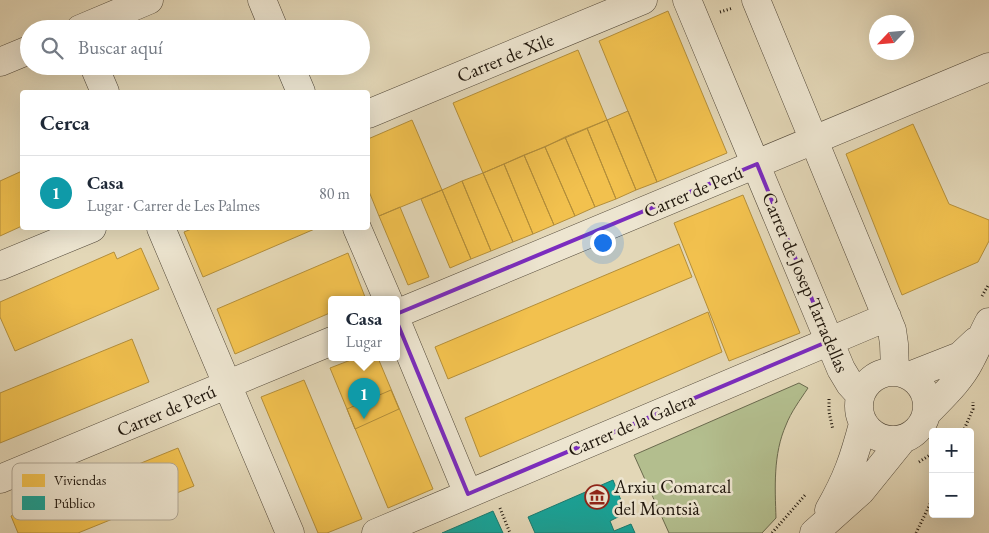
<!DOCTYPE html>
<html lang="es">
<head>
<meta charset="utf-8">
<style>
	body { margin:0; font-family:"EB Garamond",serif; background:#f2f2f3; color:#1f2937 }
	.controls { position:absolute; right:15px; bottom:15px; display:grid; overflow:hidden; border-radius:5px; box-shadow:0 5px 20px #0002 }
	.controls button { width:45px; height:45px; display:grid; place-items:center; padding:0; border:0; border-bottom:1px solid #e0e1e3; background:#fff; color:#1f2937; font:25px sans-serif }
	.compass { position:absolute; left:869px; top:15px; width:45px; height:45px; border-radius:50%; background:#fff; box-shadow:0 5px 20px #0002; rotate:244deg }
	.you { position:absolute; left:602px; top:242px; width:18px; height:18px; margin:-12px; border:4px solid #fff; border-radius:50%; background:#1a73e8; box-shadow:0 0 0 8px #1a73e833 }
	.badge { display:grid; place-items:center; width:32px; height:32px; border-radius:50%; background:#111827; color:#fff; font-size:16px; font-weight:700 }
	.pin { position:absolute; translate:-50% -41px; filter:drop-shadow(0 1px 2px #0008) }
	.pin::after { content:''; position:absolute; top:26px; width:18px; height:15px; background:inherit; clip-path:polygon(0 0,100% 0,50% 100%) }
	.popup { position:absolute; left:328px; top:296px; width:72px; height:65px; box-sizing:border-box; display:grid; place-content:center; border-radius:5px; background:#fff; filter:drop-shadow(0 1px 4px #0005); font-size:16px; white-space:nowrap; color:#747a83 }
	.popup b { font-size:19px; color:#1f2937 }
	.popup::after { content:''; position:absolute; left:50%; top:100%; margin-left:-10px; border:10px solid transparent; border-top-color:#fff }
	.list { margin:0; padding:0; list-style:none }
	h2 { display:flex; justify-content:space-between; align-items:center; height:65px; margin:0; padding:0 20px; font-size:21px }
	h2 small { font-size:16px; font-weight:400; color:#747a83 }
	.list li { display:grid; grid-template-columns:32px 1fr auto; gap:15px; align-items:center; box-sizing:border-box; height:75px; padding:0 20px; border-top:1px solid #e0e1e3 }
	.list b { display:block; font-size:19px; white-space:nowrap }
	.list p { margin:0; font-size:16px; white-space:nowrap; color:#747a83 }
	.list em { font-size:16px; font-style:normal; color:#747a83 }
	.icon { flex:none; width:28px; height:28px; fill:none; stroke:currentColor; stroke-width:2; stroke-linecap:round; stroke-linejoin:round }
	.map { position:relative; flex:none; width:989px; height:533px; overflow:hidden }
	.search { position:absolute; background:#fff; box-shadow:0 5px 20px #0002; left:20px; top:20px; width:350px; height:55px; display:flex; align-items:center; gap:12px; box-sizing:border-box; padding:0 18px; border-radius:28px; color:#747a83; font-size:19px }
	.panel { position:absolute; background:#fff; box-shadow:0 5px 20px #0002; left:20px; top:90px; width:350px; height:140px; border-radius:5px }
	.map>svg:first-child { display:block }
</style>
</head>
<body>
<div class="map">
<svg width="989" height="533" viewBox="0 0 989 533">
	<rect width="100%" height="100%" fill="#e3d7b7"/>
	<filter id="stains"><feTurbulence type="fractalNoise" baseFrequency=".004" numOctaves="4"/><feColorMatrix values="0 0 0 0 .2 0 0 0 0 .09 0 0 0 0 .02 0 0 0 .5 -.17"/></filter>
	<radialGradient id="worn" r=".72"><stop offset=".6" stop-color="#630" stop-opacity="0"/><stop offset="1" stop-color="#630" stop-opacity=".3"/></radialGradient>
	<path fill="#b3be8e" stroke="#6a6a4e" d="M 799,383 L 808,388 C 800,400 791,412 786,425 C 773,454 775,488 776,518 L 762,533 L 669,533 L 634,455 Z"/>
	<path fill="#f2c14e" stroke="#b38e3a" d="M 668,11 L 727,153 L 657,182 L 599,41 Z
		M 578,50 L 607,120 L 483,173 L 453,103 Z
		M 628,111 L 657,182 L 636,190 L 607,120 Z
		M 412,120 L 442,190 L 379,216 L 368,189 L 368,139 Z
		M 607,120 L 636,190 L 616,199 L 587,128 Z
		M 913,124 L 949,204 L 989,220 L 989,241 L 978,262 L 902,295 L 846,154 Z
		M 587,128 L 616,199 L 595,207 L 565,137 Z
		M 565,137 L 595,207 L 575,216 L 545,147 Z
		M 545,147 L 575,216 L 554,225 L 524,155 Z
		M 524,155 L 554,225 L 533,234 L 504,164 Z
		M 504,164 L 533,234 L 513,242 L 483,173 Z
		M 22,171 L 22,226 L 0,236 L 0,181 Z
		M 483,173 L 513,242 L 491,251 L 462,181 Z
		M 462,181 L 491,251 L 471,259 L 442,190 Z
		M 442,190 L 471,259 L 450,268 L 421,199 Z
		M 743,195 L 800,333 L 729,361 L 674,223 Z
		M 400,207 L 429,277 L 408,285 L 379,216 Z
		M 194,228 L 317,228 L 203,277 L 184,232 Z
		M 679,244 L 692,277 L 448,379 L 435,347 Z
		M 141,248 L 159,289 L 15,351 L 0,317 L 0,302 L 114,252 L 117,259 Z
		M 348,253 L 365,297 L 358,300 L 332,300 L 332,312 L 235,354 L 217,309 Z
		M 708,312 L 722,352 L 480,457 L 465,418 Z
		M 132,339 L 149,382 L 0,443 L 0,393 Z
		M 356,358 L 378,358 L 433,489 L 388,508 L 330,368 Z
		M 304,380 L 362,519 L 327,533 L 318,533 L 261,397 Z
		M 391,390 L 399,409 L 355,429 L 347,409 Z
		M 178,448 L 194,486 L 78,533 L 18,533 L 11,516 Z"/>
	<path fill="#17a398" stroke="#1a796e" d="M 613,480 L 626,513 L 610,521 L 614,531 L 631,524 L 635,533 L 535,533 L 528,517 Z
		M 493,511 L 503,533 L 442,533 Z"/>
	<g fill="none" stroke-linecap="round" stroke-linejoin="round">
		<g stroke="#514738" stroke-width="29">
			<path id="minor" d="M 262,0 L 274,29
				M 687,0 L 841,369 L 850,384 L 860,395
				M 756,0 L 892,330 L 894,344 L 895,371
				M 80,29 L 149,0
				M 0,62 L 29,50
				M 94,66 L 105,92
				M 290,66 L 301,92
				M 368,114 L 643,0
				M 161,228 L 290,533
				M 357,228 L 388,300
				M 0,266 L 92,228
				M 396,314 L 989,67
				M 396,320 L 468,494
				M859 406a34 34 0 1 1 68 0a34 34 0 1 1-68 0Z
				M 909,376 L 960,356 L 976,341
				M 926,414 C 941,398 960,381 970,361 C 977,348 982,335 989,322
				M 0,479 L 332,341
				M 829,510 C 847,479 854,458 863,424
				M 376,533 L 887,317
				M 814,533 L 861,491 L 903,439"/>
		</g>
		<path stroke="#20170d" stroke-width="3" stroke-dasharray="1 2.5" stroke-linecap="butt" d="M 720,12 L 733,8
			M 982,296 L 989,284
			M 829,399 L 829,412 L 833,430
			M 963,432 L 973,409 L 973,402
			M 919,462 L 933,453
			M 500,508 L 510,533
			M 772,533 L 806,494
			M 916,533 L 933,498"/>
		<use href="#minor" stroke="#ede5d0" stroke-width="28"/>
	</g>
	<path fill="none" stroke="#7b2cbf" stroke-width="4" stroke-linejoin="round" d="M 757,164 L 829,341 L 468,494 L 394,315 Z"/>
	<defs>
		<g id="museum-ring" transform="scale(1.25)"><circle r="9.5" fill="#ede5d0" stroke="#8f2418" stroke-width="1.5"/><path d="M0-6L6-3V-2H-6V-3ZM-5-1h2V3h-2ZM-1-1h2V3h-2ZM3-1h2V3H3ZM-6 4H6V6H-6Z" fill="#8f2418"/></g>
	</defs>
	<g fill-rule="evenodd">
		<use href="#museum-ring" x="597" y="497"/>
	</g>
	<g text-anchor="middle" stroke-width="5" stroke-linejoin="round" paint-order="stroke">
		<g font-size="19" fill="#20170d" stroke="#ede5d0">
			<text transform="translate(505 57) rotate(-22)" y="7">Carrer de Xile</text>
			<text transform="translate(693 191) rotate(-23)" y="7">Carrer de Perú</text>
			<text transform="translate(806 282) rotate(67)" y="7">Carrer de Josep Tarradellas</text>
			<text transform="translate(166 410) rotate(-23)" y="7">Carrer de Perú</text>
			<text transform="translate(631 424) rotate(-23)" y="7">Carrer de la Galera</text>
		</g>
		<g font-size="19" fill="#20170d" stroke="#ede5d0" text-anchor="start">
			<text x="614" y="493">Arxiu Comarcal<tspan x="614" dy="22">del Montsià</tspan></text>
		</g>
	</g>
	<rect x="12" y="463" width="166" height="57" rx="8" fill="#ede5d0" stroke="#b0a796" stroke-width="1"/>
	<rect x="22" y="474" width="23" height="13" fill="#f2c14e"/>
	<rect x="22" y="496" width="23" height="14" fill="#17a398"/>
	<g font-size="14" fill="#20170d">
		<text x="54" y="485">Viviendas</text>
		<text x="54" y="508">Público</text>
	</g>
	<rect width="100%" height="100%" filter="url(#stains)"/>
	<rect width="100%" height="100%" fill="url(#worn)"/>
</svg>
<div class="controls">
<button>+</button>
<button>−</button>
</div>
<svg class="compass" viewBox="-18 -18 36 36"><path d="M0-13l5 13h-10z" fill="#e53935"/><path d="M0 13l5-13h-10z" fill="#747a83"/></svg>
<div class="you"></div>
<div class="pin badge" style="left:364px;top:419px;background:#0f9aa8">1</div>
<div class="popup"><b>Casa</b>Lugar</div>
<div class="search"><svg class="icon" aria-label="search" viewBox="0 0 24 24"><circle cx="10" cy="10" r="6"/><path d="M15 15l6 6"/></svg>Buscar aquí</div>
<section class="panel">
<h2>Cerca<small></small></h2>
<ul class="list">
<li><span class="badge" style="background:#0f9aa8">1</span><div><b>Casa</b><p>Lugar · Carrer de Les Palmes</p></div><em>80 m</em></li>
</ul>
</section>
</div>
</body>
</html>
